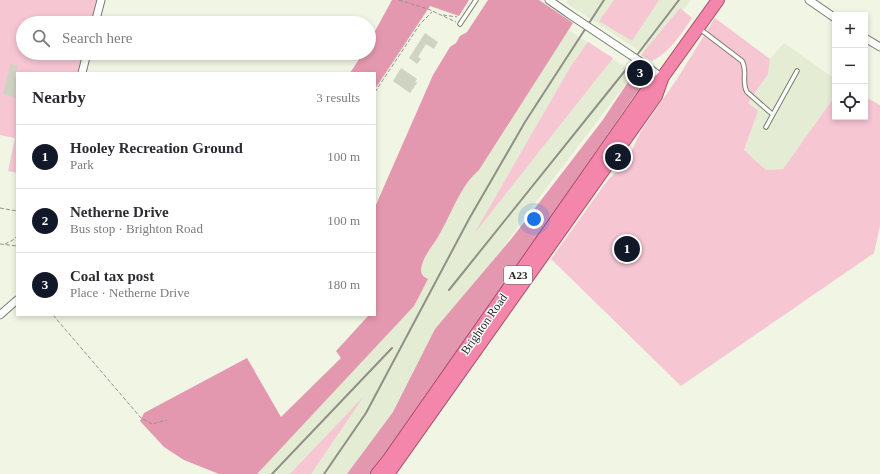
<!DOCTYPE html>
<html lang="en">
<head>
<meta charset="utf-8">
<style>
	body { margin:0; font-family:"Times New Roman",serif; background:#f7f7f7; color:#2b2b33 }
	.controls { position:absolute; right:12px; top:12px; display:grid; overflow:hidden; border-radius:0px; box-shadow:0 2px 6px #0003 }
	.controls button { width:36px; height:36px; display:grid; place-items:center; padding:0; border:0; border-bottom:1px solid #e1e1e2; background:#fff; color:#2b2b33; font:20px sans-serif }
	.you { position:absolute; left:534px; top:219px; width:14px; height:14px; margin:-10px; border:3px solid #fff; border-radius:50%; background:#1a73e8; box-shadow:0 0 0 6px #1a73e833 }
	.badge { display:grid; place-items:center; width:26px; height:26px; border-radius:50%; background:#111827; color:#fff; font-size:13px; font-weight:700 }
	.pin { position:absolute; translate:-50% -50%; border:2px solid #fff; box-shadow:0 1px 4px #0006 }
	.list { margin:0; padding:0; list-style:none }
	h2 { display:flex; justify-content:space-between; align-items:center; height:52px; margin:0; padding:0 16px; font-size:17px }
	h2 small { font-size:13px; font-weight:400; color:#7c7c81 }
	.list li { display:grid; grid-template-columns:26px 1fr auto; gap:12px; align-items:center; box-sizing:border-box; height:64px; padding:0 16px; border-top:1px solid #e1e1e2 }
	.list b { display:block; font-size:15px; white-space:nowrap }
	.list p { margin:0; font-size:13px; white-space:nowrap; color:#7c7c81 }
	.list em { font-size:13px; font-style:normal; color:#7c7c81 }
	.icon { flex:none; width:22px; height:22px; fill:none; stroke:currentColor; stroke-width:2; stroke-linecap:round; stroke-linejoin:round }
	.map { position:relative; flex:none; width:880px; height:474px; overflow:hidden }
	.search { position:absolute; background:#fff; box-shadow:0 2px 6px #0003; left:16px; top:16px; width:360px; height:44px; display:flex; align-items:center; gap:10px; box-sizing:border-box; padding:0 14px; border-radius:22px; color:#7c7c81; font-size:15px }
	.panel { position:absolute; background:#fff; box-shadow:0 2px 6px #0003; left:16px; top:72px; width:360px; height:244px; border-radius:0px }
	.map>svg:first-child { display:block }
</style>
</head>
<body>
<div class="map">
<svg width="880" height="474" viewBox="0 0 880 474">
	<rect width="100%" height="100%" fill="#f0f5e4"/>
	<path fill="#e4ecd4" d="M 568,0 L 691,0 L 646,55 L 566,3 Z
		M 554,22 L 588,42 L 634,73 L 537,200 L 442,333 L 395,418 L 354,474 L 256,474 L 395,300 Z
		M 784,43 L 835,79 L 835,96 L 783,169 L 766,170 L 744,150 L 758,111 L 748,103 L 768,74 L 770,59 Z"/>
	<path fill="#f6c6d3" d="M 0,0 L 97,0 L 91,23 L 23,23 L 23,53 L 83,53 L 78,73 L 17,73 L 17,173 L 8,171 L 15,138 L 0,135 Z
		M 614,0 L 659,0 L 632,41 L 599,21 Z
		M 680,8 L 692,18 C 681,34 670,52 652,61 L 641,55 Z
		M 715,18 L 770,59 L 768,74 L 748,103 L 758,111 L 744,150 L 766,170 L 783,169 L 835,96 L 835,117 L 865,117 L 865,97 L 880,105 L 880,226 L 874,253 L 681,386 L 551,259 L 607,181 L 627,161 L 641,131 L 677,79 Z
		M 588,42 L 613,58 L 474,234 L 571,66 Z
		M 364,396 L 311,474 L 290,474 Z"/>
	<path fill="#e498af" d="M 392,0 L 469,0 L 459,16 L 430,6 L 375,89 L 375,73 L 350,73 L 363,53 L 369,53 L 369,42 Z
		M 488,0 L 539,0 L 573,23 L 479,170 C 460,186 452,213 439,235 C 433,246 422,257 421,270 C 421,275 424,277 428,279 L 414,306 L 257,474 L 219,474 L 184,460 L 164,447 L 140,421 L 144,413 L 247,358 L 281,417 L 341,358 L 336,351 L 369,315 L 375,315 L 375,207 L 433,75 L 450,47 L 456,43 L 460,36 L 467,32 Z
		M 634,73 L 643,83 L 387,455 L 371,474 L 347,474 L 393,412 L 435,329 L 512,238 L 602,121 Z"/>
	<path fill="#ced3c2" d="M 425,33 L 438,42 L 434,49 L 426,44 L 418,57 L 421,59 L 417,64 L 409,58 Z
		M 11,64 L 18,66 L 14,78 L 17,79 L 17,98 L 3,94 Z
		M 401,68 L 417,79 L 415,82 L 417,83 L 410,93 L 393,81 Z"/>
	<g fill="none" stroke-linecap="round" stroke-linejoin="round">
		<g stroke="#777c6d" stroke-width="5.5">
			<path id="service" d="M 460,24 L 476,0
				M 700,29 L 742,61 C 748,71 741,82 747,92 L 772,114
				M 766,127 L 797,71"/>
		</g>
		<g stroke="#777c6d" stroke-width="9">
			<path id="minor" d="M 549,0 L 569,14
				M 809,0 L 835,18
				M 95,23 L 101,0
				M 599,34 L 617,46
				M 865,38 L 880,47
				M 644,64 L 662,78
				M 82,73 L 87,53
				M 0,315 L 17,300"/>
		</g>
		<g stroke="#a84e6c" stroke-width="14">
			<path id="trunk" d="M 377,474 L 389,459 L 641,99 L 647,90 L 662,78 L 718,0
				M 388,474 L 656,96 L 662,79"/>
		</g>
		<path stroke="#919589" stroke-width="1" stroke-dasharray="4 2" stroke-linecap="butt" d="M 399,0 L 428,9 L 456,22
			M 443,15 L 457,17
			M 375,92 L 420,24 L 432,12
			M 0,208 L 17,211
			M 0,244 L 17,246
			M 5,244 L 13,240 L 17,236
			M 53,315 L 141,418 L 152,424 L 167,420"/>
		<use href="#service" stroke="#fff" stroke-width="3.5"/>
		<use href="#minor" stroke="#fff" stroke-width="7"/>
		<use href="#trunk" stroke="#f486ac" stroke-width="12"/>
		<path stroke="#8e9186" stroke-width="2" d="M 449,290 L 624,72 L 679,0
			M 272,474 L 392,348
			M 324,474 L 366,413 L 469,219 L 525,122 L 604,0"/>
		<g stroke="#777c6d" stroke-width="9" stroke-linecap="butt">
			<path id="minor-bridge" d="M 569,14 L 599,34
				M 617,46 L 644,64"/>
		</g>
		<use href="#minor-bridge" stroke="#fff" stroke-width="7"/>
	</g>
	<g text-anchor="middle" stroke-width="3" stroke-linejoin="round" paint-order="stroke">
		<rect fill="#fff" stroke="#62645f" stroke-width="1" x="504" y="266" width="28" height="18" rx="3"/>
		<g font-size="11" font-weight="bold" fill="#1f211b">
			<text x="518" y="279">A23</text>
		</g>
		<g font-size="12" fill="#1f211b" stroke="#fff">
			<text transform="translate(484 324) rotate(-55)" y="4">Brighton Road</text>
		</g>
	</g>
</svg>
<div class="controls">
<button>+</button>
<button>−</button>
<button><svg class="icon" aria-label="locate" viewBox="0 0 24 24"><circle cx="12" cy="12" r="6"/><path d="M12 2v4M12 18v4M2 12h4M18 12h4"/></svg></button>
</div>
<div class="you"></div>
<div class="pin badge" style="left:627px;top:249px">1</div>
<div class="pin badge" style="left:618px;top:157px">2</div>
<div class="pin badge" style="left:640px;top:73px">3</div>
<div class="search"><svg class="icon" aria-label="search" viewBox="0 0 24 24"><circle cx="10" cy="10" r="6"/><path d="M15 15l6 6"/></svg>Search here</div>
<section class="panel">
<h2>Nearby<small>3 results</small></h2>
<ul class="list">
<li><span class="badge">1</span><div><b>Hooley Recreation Ground</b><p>Park</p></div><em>100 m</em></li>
<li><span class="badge">2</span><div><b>Netherne Drive</b><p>Bus stop · Brighton Road</p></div><em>100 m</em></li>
<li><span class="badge">3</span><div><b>Coal tax post</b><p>Place · Netherne Drive</p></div><em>180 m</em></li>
</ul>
</section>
</div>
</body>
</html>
